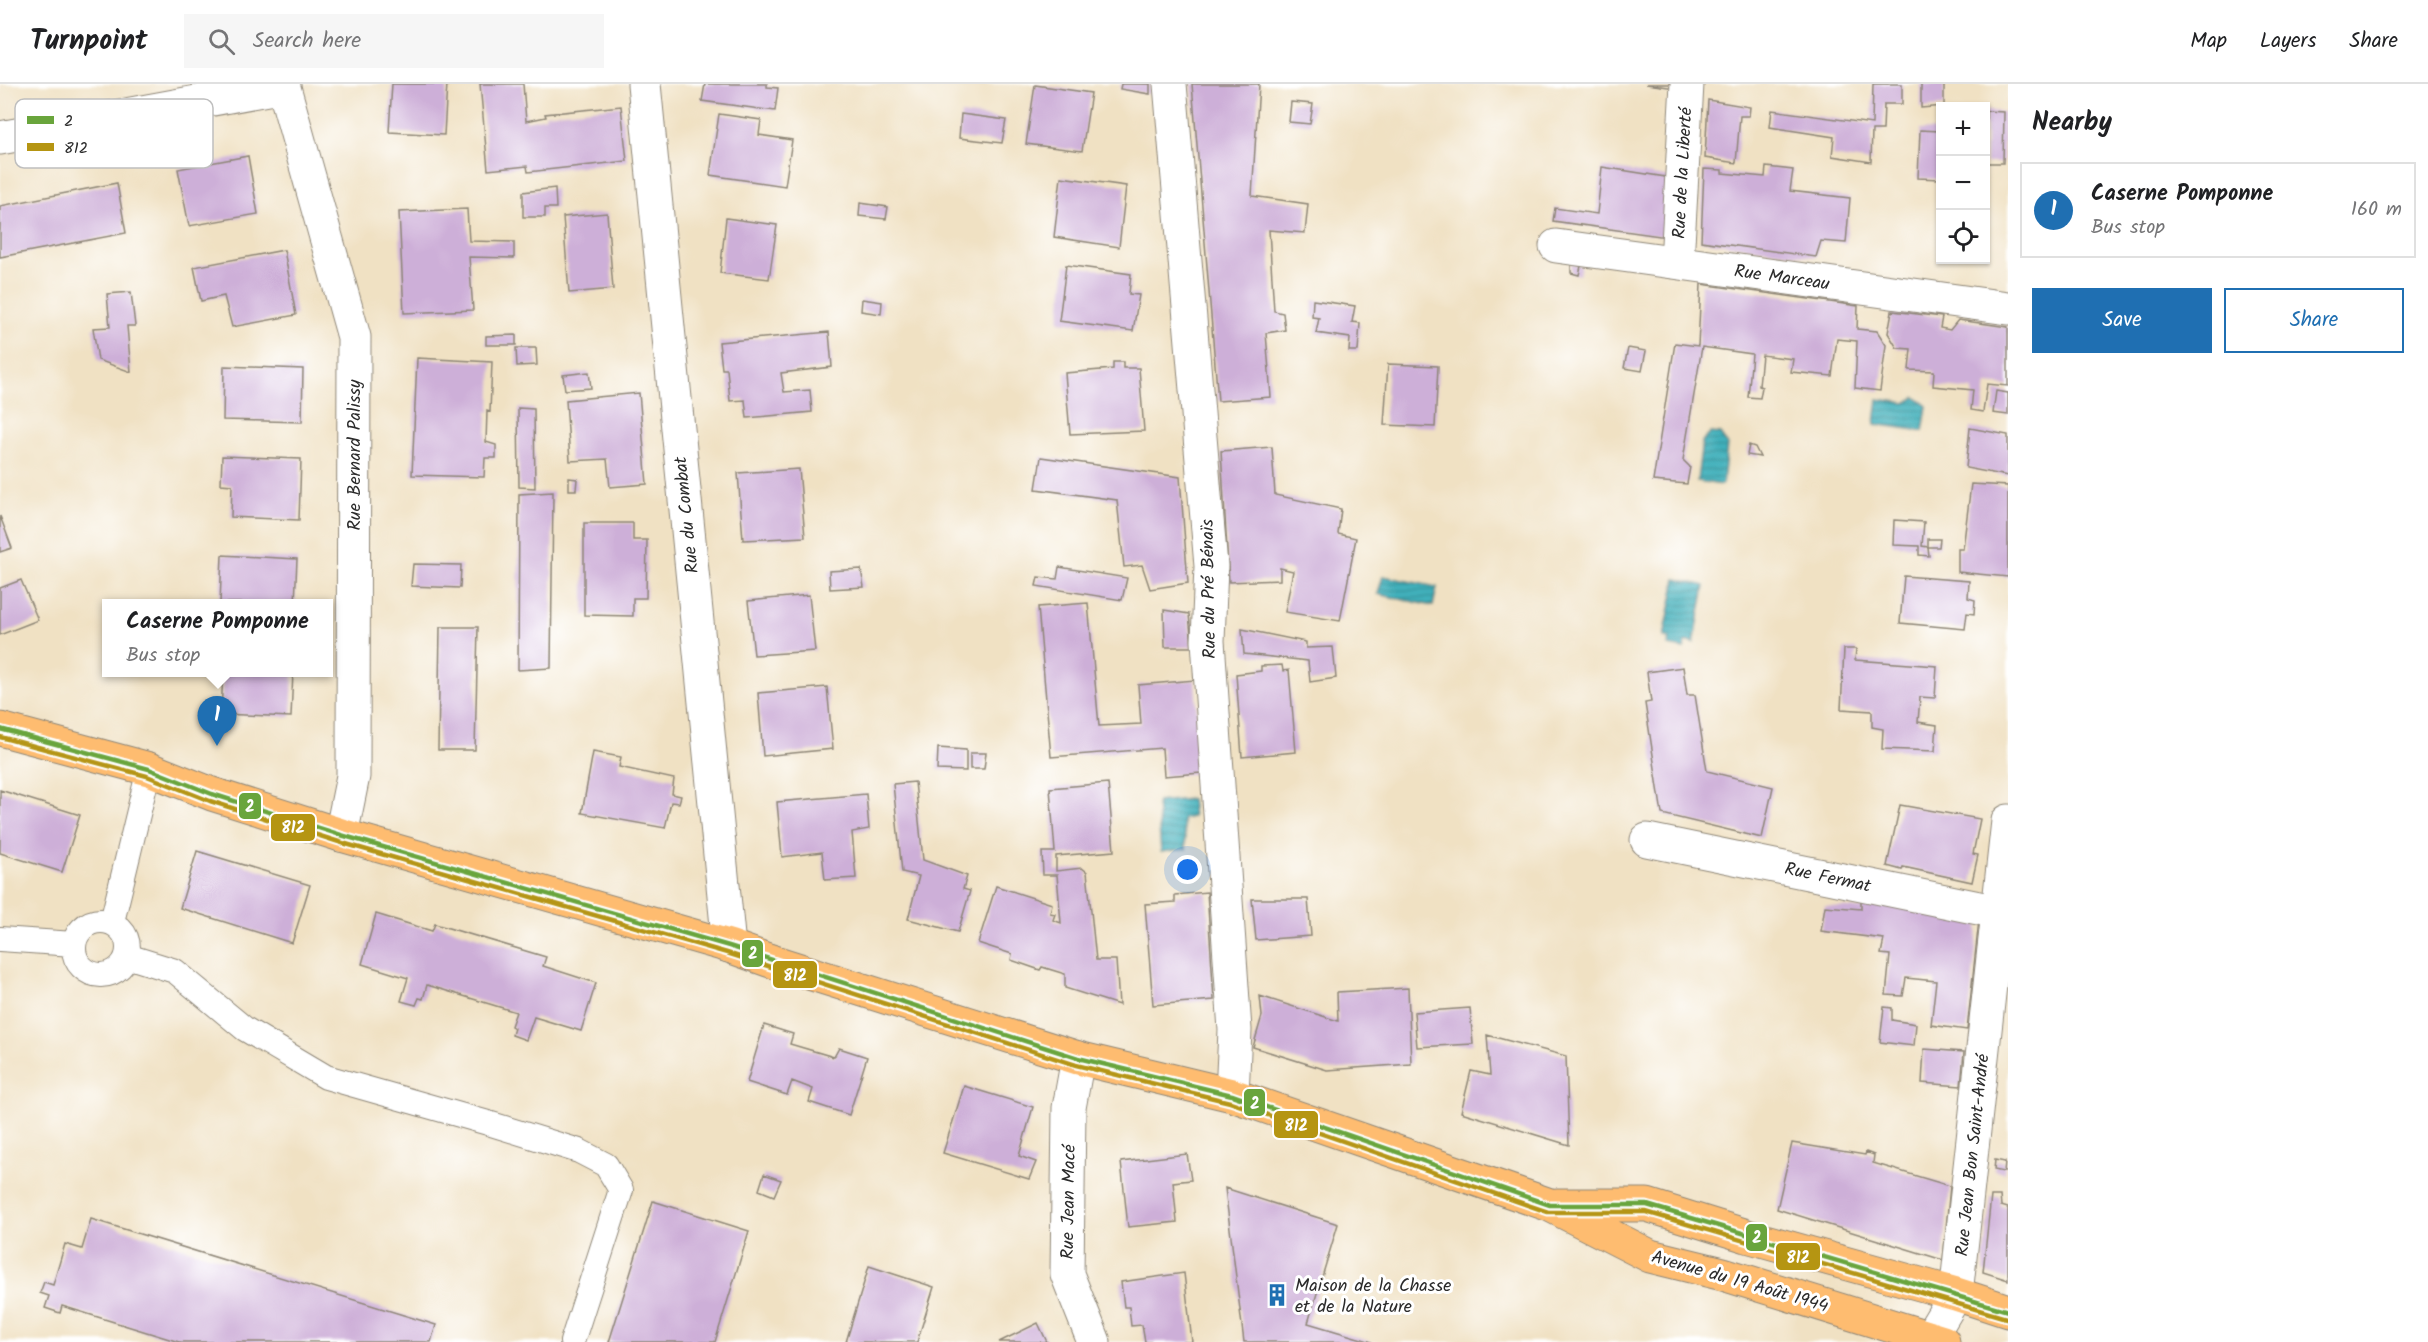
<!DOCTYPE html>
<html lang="en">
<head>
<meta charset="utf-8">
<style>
	body { margin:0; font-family:Kalam,sans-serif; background:#f6f6f6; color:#202124 }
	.controls { position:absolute; right:18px; top:18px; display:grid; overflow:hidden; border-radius:0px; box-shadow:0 2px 4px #0004 }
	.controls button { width:54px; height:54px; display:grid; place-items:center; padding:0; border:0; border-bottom:2px solid #e0e0e0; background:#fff; color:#202124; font:30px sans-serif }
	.you { position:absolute; left:1188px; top:786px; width:21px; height:21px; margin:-15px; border:4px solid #fff; border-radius:50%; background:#1a73e8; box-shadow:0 0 0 9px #1a73e833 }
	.badge { display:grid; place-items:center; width:39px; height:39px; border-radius:50%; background:#1f6fb2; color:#fff; font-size:20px; font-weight:700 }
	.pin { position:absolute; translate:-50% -50px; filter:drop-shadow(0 2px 3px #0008) }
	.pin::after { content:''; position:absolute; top:32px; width:21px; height:18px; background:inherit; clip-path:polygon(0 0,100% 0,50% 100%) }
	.popup { position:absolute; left:102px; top:515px; width:231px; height:78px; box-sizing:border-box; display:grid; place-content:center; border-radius:0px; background:#fff; filter:drop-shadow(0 2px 4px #0005); font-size:20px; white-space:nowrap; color:#757577 }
	.popup b { font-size:22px; color:#202124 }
	.popup::after { content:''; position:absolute; left:50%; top:100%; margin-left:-12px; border:12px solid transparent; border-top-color:#fff }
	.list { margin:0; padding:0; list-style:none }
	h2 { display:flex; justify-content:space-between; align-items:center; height:78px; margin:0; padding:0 24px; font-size:26px }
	h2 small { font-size:20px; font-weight:400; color:#757577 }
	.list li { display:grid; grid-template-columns:39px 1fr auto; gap:18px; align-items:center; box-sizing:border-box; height:96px; margin:0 12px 12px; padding:0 12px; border:2px solid #e0e0e0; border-radius:0px }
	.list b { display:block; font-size:22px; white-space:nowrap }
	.list p { margin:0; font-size:20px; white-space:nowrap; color:#757577 }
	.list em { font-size:20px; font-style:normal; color:#757577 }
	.actions { display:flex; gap:12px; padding:18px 24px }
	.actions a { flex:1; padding:14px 0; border:2px solid #1f6fb2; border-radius:0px; text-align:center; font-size:21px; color:#1f6fb2 }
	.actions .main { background:#1f6fb2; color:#fff }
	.icon { flex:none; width:33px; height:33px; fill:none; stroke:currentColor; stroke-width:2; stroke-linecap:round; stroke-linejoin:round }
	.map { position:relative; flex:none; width:2008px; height:1258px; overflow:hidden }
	header { display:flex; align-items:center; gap:36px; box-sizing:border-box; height:84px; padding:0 30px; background:#fff; border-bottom:2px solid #e0e0e0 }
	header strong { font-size:28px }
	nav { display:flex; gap:33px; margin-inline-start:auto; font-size:21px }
	.search { width:420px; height:54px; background:#f6f6f6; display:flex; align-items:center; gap:15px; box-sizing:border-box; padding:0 21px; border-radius:0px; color:#757577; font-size:22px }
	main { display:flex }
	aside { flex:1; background:#fff }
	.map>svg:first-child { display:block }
</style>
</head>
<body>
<header>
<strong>Turnpoint</strong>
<div class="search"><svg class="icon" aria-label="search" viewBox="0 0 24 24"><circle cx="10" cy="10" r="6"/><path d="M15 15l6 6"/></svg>Search here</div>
<nav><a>Map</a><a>Layers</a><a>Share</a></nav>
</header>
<main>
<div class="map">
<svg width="2008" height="1258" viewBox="0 0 2008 1258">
	<defs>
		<pattern id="water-rules" width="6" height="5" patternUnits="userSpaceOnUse" patternTransform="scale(1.5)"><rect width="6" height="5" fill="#40b0bb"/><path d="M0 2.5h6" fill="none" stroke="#368f98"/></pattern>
	</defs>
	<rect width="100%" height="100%" fill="#fff"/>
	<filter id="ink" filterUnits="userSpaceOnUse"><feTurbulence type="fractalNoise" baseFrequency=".0167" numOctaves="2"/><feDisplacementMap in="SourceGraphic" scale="12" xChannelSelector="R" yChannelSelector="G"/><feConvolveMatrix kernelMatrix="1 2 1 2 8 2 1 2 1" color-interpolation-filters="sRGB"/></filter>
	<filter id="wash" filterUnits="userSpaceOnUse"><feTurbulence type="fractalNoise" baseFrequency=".008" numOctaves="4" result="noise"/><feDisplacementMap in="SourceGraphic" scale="24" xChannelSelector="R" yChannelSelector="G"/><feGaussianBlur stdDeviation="1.35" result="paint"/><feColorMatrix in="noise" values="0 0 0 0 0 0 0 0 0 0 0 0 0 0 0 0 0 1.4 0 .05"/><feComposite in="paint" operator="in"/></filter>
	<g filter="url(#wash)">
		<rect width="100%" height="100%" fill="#f0e1c3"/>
		<path fill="url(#water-rules)" stroke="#366e73" stroke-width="1.5" d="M 1916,313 L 1927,322 L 1923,347 L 1875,340 L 1878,315 L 1906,319 Z
			M 1711,349 L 1720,350 L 1727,360 L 1723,398 L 1721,401 L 1697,397 L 1702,358 Z
			M 1383,492 L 1437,503 L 1433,522 L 1378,510 Z
			M 1676,495 L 1705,502 L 1694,559 L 1686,557 L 1684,565 L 1668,562 L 1670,554 L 1664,553 Z
			M 1191,715 L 1193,733 L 1183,735 L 1186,765 L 1161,768 L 1157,718 Z"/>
		<g id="blocks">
			<path fill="#cdafd8" d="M 392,0 L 447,0 L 444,51 L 389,48 Z
				M 480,0 L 523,0 L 526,37 L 546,33 L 545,30 L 621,22 L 627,77 L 528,88 L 527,82 L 488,86 Z
				M 705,0 L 767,0 L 767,3 L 778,4 L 775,27 L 702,17 Z
				M 1121,0 L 1150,0 L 1150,10 L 1120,5 Z
				M 1192,0 L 1259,0 L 1252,112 L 1308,120 L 1305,149 L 1269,146 L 1274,227 L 1283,229 L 1285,246 L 1266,249 L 1271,313 L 1218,317 Z
				M 1646,0 L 1683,0 L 1683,5 Z
				M 1873,0 L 1902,0 L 1902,20 L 1884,20 L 1883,46 L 1872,46 L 1871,78 L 1832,72 L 1834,53 L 1770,43 L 1772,26 L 1872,40 Z
				M 1921,0 L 1944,0 L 1944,22 L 1921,24 Z
				M 1035,1 L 1091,9 L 1082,67 L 1026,60 Z
				M 1708,16 L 1750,23 L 1749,32 L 1740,32 L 1736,79 L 1705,74 Z
				M 1291,18 L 1313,20 L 1310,40 L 1289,38 Z
				M 1986,27 L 2004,28 L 2003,79 L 1986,79 Z
				M 719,30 L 761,36 L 759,51 L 792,56 L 785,102 L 710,91 Z
				M 961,30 L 1006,36 L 1002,59 L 959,54 Z
				M 1920,46 L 1940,47 L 1940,95 L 1918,94 Z
				M 248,72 L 258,130 L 189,142 L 178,85 Z
				M 1602,83 L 1678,95 L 1674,154 L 1553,137 L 1555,124 L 1597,130 Z
				M 1766,83 L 1793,86 L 1790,107 L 1850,114 L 1846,159 L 1821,157 L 1816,173 L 1701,157 L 1704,85 L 1722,86 L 1722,89 L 1765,93 Z
				M 1061,93 L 1126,102 L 1119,163 L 1054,153 Z
				M 117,99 L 126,149 L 0,173 L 0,122 Z
				M 555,104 L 556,124 L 545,124 L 545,133 L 523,133 L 523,108 Z
				M 860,119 L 888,123 L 886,135 L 859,132 Z
				M 467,125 L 469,157 L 514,158 L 514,174 L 469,173 L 473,226 L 404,229 L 399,128 Z
				M 607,129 L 613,205 L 569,209 L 563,133 Z
				M 726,134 L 777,141 L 769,195 L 720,189 Z
				M 284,166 L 296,231 L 232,243 L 224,212 L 201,217 L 194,183 Z
				M 1571,180 L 1581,182 L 1579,191 L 1571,189 Z
				M 1066,181 L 1131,190 L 1129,210 L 1139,211 L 1133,247 L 1059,237 Z
				M 1701,200 L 1858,222 L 1857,245 L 1877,247 L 1886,261 L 1880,307 L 1855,304 L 1857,257 L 1837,255 L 1832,292 L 1791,288 L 1793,275 L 1762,271 L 1759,302 L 1762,303 L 1760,314 L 1748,313 L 1752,270 L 1702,263 L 1683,376 L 1690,383 L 1687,400 L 1653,397 L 1675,259 L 1698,262 Z
				M 131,208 L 135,242 L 127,242 L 131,288 L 98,276 L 93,244 L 110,243 L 107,210 Z
				M 862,215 L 882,218 L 881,230 L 861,227 Z
				M 1313,216 L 1355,222 L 1352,238 L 1360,239 L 1358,267 L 1349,267 L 1350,254 L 1316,249 L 1319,234 L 1312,233 Z
				M 1892,227 L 1942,233 L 1940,244 L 1950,246 L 1958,236 L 2008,243 L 2008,302 L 1987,300 L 1983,328 L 1971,326 L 1973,306 L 1933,302 L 1934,287 L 1909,286 L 1911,265 L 1897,264 L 1888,249 Z
				M 829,248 L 832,283 L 781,289 L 784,308 L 810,306 L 812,328 L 747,334 L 745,316 L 730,317 L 727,285 L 722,285 L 719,258 Z
				M 516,251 L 516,261 L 486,261 L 486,252 Z
				M 516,264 L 536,264 L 537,281 L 517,282 Z
				M 1628,264 L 1646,267 L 1642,287 L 1624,284 Z
				M 417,274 L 492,278 L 490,328 L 487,327 L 486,358 L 496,361 L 496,374 L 485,374 L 484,393 L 412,391 Z
				M 1113,278 L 1123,278 L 1123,284 L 1139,284 L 1144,347 L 1070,350 L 1065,289 L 1113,285 Z
				M 1388,280 L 1438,282 L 1435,343 L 1384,341 Z
				M 224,282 L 303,285 L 302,338 L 223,336 Z
				M 589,288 L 591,304 L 565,306 L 563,291 Z
				M 1996,307 L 2008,309 L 2008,331 L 1993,329 Z
				M 639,309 L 647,400 L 610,403 L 607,375 L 570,377 L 566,316 Z
				M 518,324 L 534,325 L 535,404 L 519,403 Z
				M 1970,344 L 2008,351 L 2008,392 L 1966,384 Z
				M 1749,361 L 1755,363 L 1760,373 L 1747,371 Z
				M 1272,363 L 1275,411 L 1341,425 L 1338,450 L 1356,454 L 1340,537 L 1285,528 L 1293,487 L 1280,484 L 1280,496 L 1229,498 L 1221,367 Z
				M 222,372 L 301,375 L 299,436 L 231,433 L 232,401 L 221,400 Z
				M 1041,373 L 1180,393 L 1188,499 L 1150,505 L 1142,481 L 1124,483 L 1117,416 L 1036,405 Z
				M 799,385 L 805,453 L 743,456 L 738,389 Z
				M 569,394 L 577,395 L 576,406 L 569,406 Z
				M 1971,400 L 2008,402 L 2008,493 L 1958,488 L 1958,465 L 1963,465 Z
				M 553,408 L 551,584 L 518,586 L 519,410 Z
				M 0,432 L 12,464 L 0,468 Z
				M 1894,436 L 1924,438 L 1922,462 L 1928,463 L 1929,472 L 1919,471 L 1919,462 L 1893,461 Z
				M 584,439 L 633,439 L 633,456 L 647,456 L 646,514 L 633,514 L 633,532 L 584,531 Z
				M 1928,455 L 1940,455 L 1939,463 L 1928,463 Z
				M 222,471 L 297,475 L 295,519 L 220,519 Z
				M 413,480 L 461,481 L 460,504 L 411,502 Z
				M 1059,483 L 1127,494 L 1122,516 L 1036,502 L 1038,493 L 1057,495 Z
				M 861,485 L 864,503 L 830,505 L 829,487 Z
				M 1904,492 L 1969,497 L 1968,514 L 1975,516 L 1974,530 L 1967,529 L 1965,545 L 1900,539 Z
				M 21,496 L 38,536 L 0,551 L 0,504 Z
				M 809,511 L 815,567 L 754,571 L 748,517 Z
				M 1088,519 L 1099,642 L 1141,640 L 1138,601 L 1195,596 L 1201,689 L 1164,692 L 1162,664 L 1051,673 L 1038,523 Z
				M 1164,526 L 1189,530 L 1192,563 L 1165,563 Z
				M 440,543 L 478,543 L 475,666 L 438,666 Z
				M 1242,545 L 1306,558 L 1306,564 L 1333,563 L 1336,594 L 1310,598 L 1308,577 L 1244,570 Z
				M 1844,565 L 1856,565 L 1855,576 L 1937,582 L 1935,614 L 1920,613 L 1918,638 L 1937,641 L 1935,667 L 1882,665 L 1883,645 L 1872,643 L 1872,627 L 1841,625 Z
				M 1282,581 L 1283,587 L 1289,586 L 1296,668 L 1242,673 L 1236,590 L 1261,587 L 1261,582 Z
				M 1683,583 L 1687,611 L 1695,611 L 1707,687 L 1773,703 L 1762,754 L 1662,730 L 1645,619 L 1651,618 L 1647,588 Z
				M 223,588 L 293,588 L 291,633 L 221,630 Z
				M 827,603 L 833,665 L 763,672 L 758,609 Z
				M 938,664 L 966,666 L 966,687 L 937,686 Z
				M 593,668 L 621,673 L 619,683 L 674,695 L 672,710 L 681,712 L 679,719 L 671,718 L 665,744 L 582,729 Z
				M 970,669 L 986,669 L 984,685 L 970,685 Z
				M 915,698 L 923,776 L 967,792 L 963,805 L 970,807 L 958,848 L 908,835 L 919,792 L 902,788 L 893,700 Z
				M 1108,699 L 1114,767 L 1056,772 L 1056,787 L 1082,784 L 1087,788 L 1096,876 L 1116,876 L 1119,921 L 1065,904 L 1065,890 L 1042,883 L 1040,886 L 1011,876 L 1012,870 L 978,859 L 996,802 L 1052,820 L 1050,829 L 1055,830 L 1053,836 L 1061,839 L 1057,791 L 1043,791 L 1042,768 L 1055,768 L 1050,704 Z
				M 0,706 L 80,731 L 62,788 L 0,769 Z
				M 866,710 L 869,745 L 852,748 L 856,794 L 825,796 L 822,768 L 782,773 L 777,718 Z
				M 1900,721 L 1980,735 L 1973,770 L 1978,771 L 1972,798 L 1903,783 L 1902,786 L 1887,782 Z
				M 197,767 L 310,801 L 292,859 L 180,824 Z
				M 1207,808 L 1214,916 L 1153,921 L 1145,820 L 1175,818 L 1175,811 Z
				M 1861,813 L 1979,836 L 1967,946 L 1931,941 L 1936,897 L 1906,894 L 1903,912 L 1886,911 L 1890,871 L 1881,870 L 1884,855 L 1821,847 L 1825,822 L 1861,825 Z
				M 1252,815 L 1308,815 L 1311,852 L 1256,856 Z
				M 376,830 L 432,847 L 435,840 L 546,873 L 543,882 L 596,899 L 581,947 L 534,933 L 526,956 L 512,951 L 514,944 L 511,942 L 516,928 L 427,901 L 423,915 L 419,914 L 416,921 L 401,917 L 408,894 L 362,880 Z
				M 1408,904 L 1411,980 L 1327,986 L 1253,963 L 1262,932 L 1260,912 L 1338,937 L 1337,908 Z
				M 1884,923 L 1892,924 L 1892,936 L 1916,940 L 1914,962 L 1880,958 Z
				M 1470,924 L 1473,960 L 1417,963 L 1414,928 Z
				M 764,941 L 793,950 L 790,960 L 834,973 L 839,964 L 867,973 L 849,1031 L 809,1018 L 813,1005 L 792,997 L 787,1011 L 747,998 Z
				M 1487,951 L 1566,972 L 1569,1061 L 1461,1028 L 1471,987 L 1490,991 Z
				M 1924,965 L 1964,968 L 1961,1002 L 1922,999 Z
				M 964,1002 L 1033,1023 L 1019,1072 L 1036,1078 L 1029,1095 L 943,1069 Z
				M 1792,1059 L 1865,1071 L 1866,1068 L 1874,1071 L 1873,1079 L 1950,1102 L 1943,1176 L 1777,1125 Z
				M 1187,1070 L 1191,1096 L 1173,1098 L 1177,1138 L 1128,1143 L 1121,1078 Z
				M 1995,1076 L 2005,1078 L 2004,1088 L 1994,1086 Z
				M 764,1090 L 781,1096 L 774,1112 L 759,1106 Z
				M 1225,1104 L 1338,1140 L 1308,1239 L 1372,1258 L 1244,1258 Z
				M 1991,1112 L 2000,1112 L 2001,1122 L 2008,1124 L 2008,1196 L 1983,1188 Z
				M 653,1117 L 749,1147 L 715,1258 L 609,1258 Z
				M 91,1135 L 436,1241 L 431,1258 L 179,1258 L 62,1222 L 60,1229 L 45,1224 L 49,1212 L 40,1209 L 44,1198 L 53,1201 L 65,1160 L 82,1165 Z
				M 869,1182 L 934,1203 L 917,1258 L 846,1258 Z
				M 1184,1189 L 1192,1258 L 1145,1258 L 1142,1241 L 1131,1242 L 1129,1223 L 1124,1223 L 1121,1198 Z
				M 1038,1239 L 1047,1258 L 999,1258 Z"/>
		</g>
	</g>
	<g filter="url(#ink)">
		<use href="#blocks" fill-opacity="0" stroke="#8e8677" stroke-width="1.5"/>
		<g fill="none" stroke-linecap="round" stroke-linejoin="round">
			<g stroke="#8e8677" stroke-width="26">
				<path id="lane" d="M74 864a27 27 0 1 1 54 0a27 27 0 1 1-54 0Z
					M 112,838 L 149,685
					M 0,855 L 74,860
					M 127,872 L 175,887 L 245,945 L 326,993 L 488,1039 L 579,1067 L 606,1081 L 621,1106 L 572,1258"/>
			</g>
			<g stroke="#8e8677" stroke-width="35">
				<path id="street" d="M 283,0 L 354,253 L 353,692 L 341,751
					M 644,0 L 729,862
					M 1170,0 L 1211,482 L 1208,557 L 1235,946 L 1232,1011
					M 0,54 L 284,2
					M 1556,162 L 2008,224
					M 1677,178 L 1687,0
					M 1647,756 L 2008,830
					M 1078,974 L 1069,1024 L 1067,1190 L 1094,1258
					M 1929,1255 L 1956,1210 L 2008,737"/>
			</g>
			<g stroke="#8e8677" stroke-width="35">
				<path id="primary" d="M 0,645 L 149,685 L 212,710 L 341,751 L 729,862 L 768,876 L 1078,974 L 1232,1011 L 1550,1121 L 1650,1172 L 1723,1190 L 1943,1258
					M 1557,1121 L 1647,1121 L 1747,1152 L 1956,1210 L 2008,1227"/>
			</g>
			<use href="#lane" stroke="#fff" stroke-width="24"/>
			<use href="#street" stroke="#fff" stroke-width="33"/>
			<use href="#primary" stroke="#febc70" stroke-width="33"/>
			<g stroke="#fff" stroke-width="9">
				<path id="bus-1" d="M 0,645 L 149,685 L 212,710 L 341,751 L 729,862 L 1078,974 L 1232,1011 L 1550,1121 L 1647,1121 L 2008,1227"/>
			</g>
			<g stroke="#fff" stroke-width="9">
				<path id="bus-2" d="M 0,653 L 147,692 L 210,717 L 339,758 L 727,869 L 1076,981 L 1230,1018 L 1548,1128 L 1646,1128 L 2006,1234"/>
			</g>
			<use href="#bus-1" stroke="#69a53c" stroke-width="4.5"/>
			<use href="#bus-2" stroke="#b59512" stroke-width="4.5"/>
		</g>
	</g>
	<defs>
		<g id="building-bare" transform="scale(1.8)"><path d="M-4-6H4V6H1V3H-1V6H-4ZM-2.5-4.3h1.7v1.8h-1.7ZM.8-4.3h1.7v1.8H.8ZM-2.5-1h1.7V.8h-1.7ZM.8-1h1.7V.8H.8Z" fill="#1f6fb2" stroke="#fff" stroke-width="2.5" paint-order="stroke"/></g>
	</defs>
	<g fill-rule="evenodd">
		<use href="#building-bare" x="1277" y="1211"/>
	</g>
	<g text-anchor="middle" stroke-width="6" stroke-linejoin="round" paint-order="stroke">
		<g font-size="18" fill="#2b2b2b" stroke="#fff">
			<text transform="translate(1682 89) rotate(-87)" y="6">Rue de la Liberté</text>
			<text transform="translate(1782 193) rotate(8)" y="6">Rue Marceau</text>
			<text transform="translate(354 371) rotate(-90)" y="6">Rue Bernard Palissy</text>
			<text transform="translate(686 431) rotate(-96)" y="6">Rue du Combat</text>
			<text transform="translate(1208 505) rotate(-91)" y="6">Rue du Pré Bénaïs</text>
			<text transform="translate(1828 793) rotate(12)" y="6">Rue Fermat</text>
			<text transform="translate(1972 1071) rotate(-84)" y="6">Rue Jean Bon Saint-André</text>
			<text transform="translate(1068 1118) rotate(-89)" y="6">Rue Jean Macé</text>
			<text transform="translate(1740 1197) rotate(16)" y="6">Avenue du 19 Août 1944</text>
		</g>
		<g font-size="18" fill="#2b2b2b" stroke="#fff" text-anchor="start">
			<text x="1295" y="1207">Maison de la Chasse<tspan x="1295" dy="21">et de la Nature</tspan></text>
		</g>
	</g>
	<rect x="15" y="15" width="198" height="69" rx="9" fill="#fff" stroke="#bfbfbf" stroke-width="1.5"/>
	<rect x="27" y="32" width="27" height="8" fill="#69a53c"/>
	<rect x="27" y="59" width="27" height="8" fill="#b59512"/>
	<g font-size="16" fill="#2b2b2b">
		<text x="64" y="42">2</text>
		<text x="64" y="69">812</text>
	</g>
	<g stroke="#fff" stroke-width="2">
		<rect x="238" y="708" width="24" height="28" rx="6" fill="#69a53c"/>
		<rect x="270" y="729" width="46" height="29" rx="6" fill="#b59512"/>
		<rect x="741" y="855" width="23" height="29" rx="6" fill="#69a53c"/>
		<rect x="772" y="876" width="46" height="29" rx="6" fill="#b59512"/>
		<rect x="1243" y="1004" width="23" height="29" rx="6" fill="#69a53c"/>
		<rect x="1273" y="1026" width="46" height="29" rx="6" fill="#b59512"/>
		<rect x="1745" y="1139" width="23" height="29" rx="6" fill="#69a53c"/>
		<rect x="1775" y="1158" width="46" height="29" rx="6" fill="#b59512"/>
	</g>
	<g font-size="16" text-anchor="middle" font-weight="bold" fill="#fff">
		<text x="250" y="728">2</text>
		<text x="293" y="749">812</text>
		<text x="753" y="875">2</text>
		<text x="795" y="897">812</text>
		<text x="1255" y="1025">2</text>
		<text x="1296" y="1047">812</text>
		<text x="1757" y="1159">2</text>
		<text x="1798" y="1179">812</text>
	</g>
</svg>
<div class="controls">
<button>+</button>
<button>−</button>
<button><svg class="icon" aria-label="locate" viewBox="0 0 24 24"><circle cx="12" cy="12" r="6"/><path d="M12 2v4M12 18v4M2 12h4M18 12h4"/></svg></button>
</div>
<div class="you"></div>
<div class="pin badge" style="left:217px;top:662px">1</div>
<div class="popup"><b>Caserne Pomponne</b>Bus stop</div>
</div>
<aside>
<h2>Nearby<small></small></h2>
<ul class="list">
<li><span class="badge">1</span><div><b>Caserne Pomponne</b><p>Bus stop</p></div><em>160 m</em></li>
</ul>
<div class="actions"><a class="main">Save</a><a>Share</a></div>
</aside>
</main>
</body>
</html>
